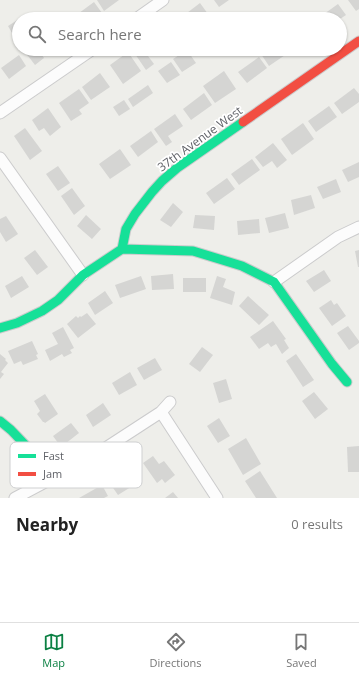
<!DOCTYPE html>
<html lang="en">
<head>
<meta charset="utf-8">
<style>
	body { margin:0; font-family:"Open Sans",sans-serif; background:#f2f2f2; color:#222 }
	.list { margin:0; padding:0; list-style:none }
	h2 { display:flex; justify-content:space-between; align-items:center; height:52px; margin:0; padding:0 16px; font-size:17px }
	h2 small { font-size:13px; font-weight:400; color:#767676 }
	.icon { flex:none; width:22px; height:22px; fill:none; stroke:currentColor; stroke-width:2; stroke-linecap:round; stroke-linejoin:round }
	.map { position:relative; flex:none; width:359px; height:498px; overflow:hidden }
	.search { position:absolute; background:#fff; box-shadow:0 1px 3px #0004; left:12px; right:12px; top:12px; height:44px; display:flex; align-items:center; gap:10px; box-sizing:border-box; padding:0 14px; border-radius:22px; color:#767676; font-size:15px }
	.sheet { height:124px; background:#fff }
	nav { display:flex; justify-content:space-around; align-items:center; box-sizing:border-box; height:56px; border-top:1px solid #e0e0e0; background:#fff; font-size:11px; color:#767676 }
	nav a { display:grid; justify-items:center; gap:2px }
	nav .on { color:#0b8043 }
	.map>svg:first-child { display:block }
</style>
</head>
<body>
<div class="map">
<svg width="359" height="498" viewBox="0 0 359 498">
	<rect width="100%" height="100%" fill="#eeeeea"/>
	<path fill="#d5d5d3" d="M 97,0 L 119,0 L 104,11 Z
		M 214,0 L 229,0 L 219,7 Z
		M 348,0 L 359,0 L 359,9 L 356,11 Z
		M 94,2 L 102,13 L 93,19 L 77,19 L 75,16 Z
		M 200,3 L 208,14 L 200,19 L 185,19 L 183,16 Z
		M 338,4 L 346,15 L 340,19 L 317,19 Z
		M 19,19 L 19,35 L 15,38 L 8,26 Z
		M 29,49 L 51,49 L 42,55 L 44,58 L 35,65 L 25,52 Z
		M 136,49 L 158,49 L 148,56 L 154,64 L 146,70 L 133,51 Z
		M 268,49 L 290,49 L 291,51 L 269,66 L 261,54 Z
		M 187,50 L 196,63 L 182,72 L 173,59 Z
		M 128,52 L 141,71 L 123,84 L 110,65 Z
		M 19,55 L 26,66 L 9,79 L 1,68 Z
		M 259,57 L 267,68 L 247,83 L 238,72 Z
		M 171,62 L 180,75 L 167,83 L 158,71 Z
		M 224,71 L 236,89 L 215,103 L 203,86 Z
		M 100,73 L 110,87 L 91,100 L 82,87 Z
		M 148,85 L 153,93 L 133,107 L 128,99 Z
		M 354,88 L 359,94 L 359,102 L 342,114 L 334,103 Z
		M 79,89 L 89,103 L 79,110 L 82,114 L 71,121 L 59,103 Z
		M 204,93 L 212,105 L 191,120 L 183,109 Z
		M 124,100 L 130,109 L 119,116 L 113,107 Z
		M 329,106 L 337,117 L 316,132 L 308,121 Z
		M 48,108 L 61,127 L 50,136 L 44,128 L 39,131 L 32,120 Z
		M 175,114 L 183,126 L 168,136 L 172,142 L 166,146 L 154,129 Z
		M 303,123 L 314,139 L 292,155 L 281,139 Z
		M 25,128 L 42,151 L 30,160 L 14,136 Z
		M 151,131 L 158,142 L 138,157 L 130,146 Z
		M 273,143 L 287,160 L 277,168 L 272,161 L 263,167 L 255,157 Z
		M 120,149 L 131,165 L 110,179 L 99,164 Z
		M 252,159 L 260,170 L 239,185 L 231,174 Z
		M 359,162 L 359,177 L 348,182 L 342,170 Z
		M 58,166 L 70,183 L 58,191 L 46,174 Z
		M 227,178 L 235,189 L 214,204 L 206,193 Z
		M 336,179 L 341,192 L 323,199 L 317,187 Z
		M 72,188 L 85,206 L 74,215 L 61,196 Z
		M 311,195 L 315,208 L 294,215 L 291,200 Z
		M 173,203 L 183,212 L 171,227 L 160,220 Z
		M 285,213 L 289,228 L 269,233 L 265,218 Z
		M 86,215 L 101,229 L 92,239 L 77,226 Z
		M 195,215 L 215,216 L 214,230 L 193,228 Z
		M 6,216 L 18,234 L 6,242 L 0,232 L 0,219 Z
		M 259,219 L 260,233 L 238,235 L 237,221 Z
		M 35,250 L 48,267 L 37,275 L 24,258 Z
		M 359,250 L 359,267 L 358,267 L 355,251 Z
		M 324,270 L 331,281 L 314,292 L 306,281 Z
		M 173,274 L 174,289 L 152,290 L 151,276 Z
		M 22,276 L 29,287 L 11,298 L 5,286 Z
		M 141,276 L 146,289 L 120,298 L 115,285 Z
		M 217,276 L 226,279 L 223,287 L 235,292 L 232,305 L 210,298 Z
		M 183,278 L 206,278 L 206,292 L 183,292 Z
		M 105,291 L 113,303 L 95,315 L 88,303 Z
		M 248,296 L 269,315 L 259,325 L 239,306 Z
		M 331,300 L 334,305 L 337,303 L 346,316 L 332,326 L 319,308 Z
		M 87,313 L 96,324 L 78,338 L 67,324 L 76,316 L 78,318 L 80,316 L 81,317 Z
		M 273,321 L 286,339 L 284,340 L 289,348 L 282,354 L 276,344 L 271,347 L 268,343 L 259,349 L 250,337 Z
		M 348,326 L 359,341 L 359,343 L 349,350 L 337,333 Z
		M 63,327 L 74,348 L 70,350 L 72,353 L 64,357 L 62,354 L 50,361 L 45,350 L 58,344 L 52,333 Z
		M 32,341 L 38,354 L 36,355 L 38,359 L 23,365 L 21,361 L 14,364 L 8,351 Z
		M 202,347 L 213,355 L 200,372 L 189,364 Z
		M 0,354 L 6,359 L 5,360 L 8,363 L 1,372 L 4,374 L 0,379 Z
		M 296,354 L 314,380 L 303,387 L 286,361 Z
		M 155,358 L 162,370 L 144,380 L 137,368 Z
		M 130,372 L 137,385 L 119,395 L 112,383 Z
		M 226,379 L 232,399 L 219,403 L 213,383 Z
		M 314,392 L 328,409 L 315,419 L 302,401 Z
		M 45,394 L 58,414 L 45,423 L 44,422 L 43,422 L 37,414 L 40,411 L 34,401 Z
		M 103,403 L 111,415 L 93,427 L 86,415 Z
		M 219,418 L 230,436 L 218,443 L 207,426 Z
		M 71,423 L 79,433 L 61,447 L 53,436 Z
		M 246,438 L 261,464 L 243,475 L 228,449 Z
		M 359,446 L 359,472 L 348,472 L 347,447 Z
		M 153,456 L 159,464 L 164,461 L 175,475 L 165,483 L 162,479 L 157,483 L 143,463 Z
		M 132,464 L 142,480 L 118,495 L 111,485 L 123,477 L 120,472 Z
		M 260,471 L 277,498 L 256,498 L 245,481 Z
		M 102,485 L 108,496 L 104,498 L 79,498 Z
		M 173,492 L 178,498 L 165,498 Z"/>
	<g fill="none" stroke-linecap="round" stroke-linejoin="round">
		<g stroke="#cbcbcc" stroke-width="13">
			<path id="street" d="M 136,19 L 163,0
				M 0,113 L 93,49
				M 0,158 L 83,275
				M 274,282 L 338,237 L 359,227
				M 161,412 L 217,498
				M 15,498 L 49,480 L 78,466 L 161,412 L 170,402"/>
		</g>
		<g stroke="#cbcbcc" stroke-width="11">
			<path id="fast" d="M 122,249 L 193,251 L 242,266 L 274,282 L 332,364 L 347,382
				M 0,328 L 17,323 L 42,311 L 58,300 L 83,275 L 122,249 L 126,229 L 135,214 L 152,192 L 162,181 L 177,168 L 243,122
				M 0,421 L 11,430 L 34,454 L 49,480"/>
		</g>
		<g stroke="#cbcbcc" stroke-width="11">
			<path id="jam" d="M 243,122 L 359,41"/>
		</g>
		<use href="#street" stroke="#fcfcfc" stroke-width="11"/>
		<use href="#fast" stroke="#16e098" stroke-width="9"/>
		<use href="#jam" stroke="#f24e42" stroke-width="9"/>
	</g>
	<g text-anchor="middle" stroke-width="3.5" stroke-linejoin="round" paint-order="stroke">
		<g font-size="12" fill="#5f6167" stroke="#fff">
			<text transform="translate(200 139) rotate(-36)" y="4">37th Avenue West</text>
		</g>
	</g>
	<rect x="10" y="442" width="132" height="46" rx="6" fill="#fff" stroke="#cfd0d1" stroke-width="1"/>
	<rect x="18" y="454" width="18" height="4" fill="#16e098"/>
	<rect x="18" y="472" width="18" height="4" fill="#f24e42"/>
	<g font-size="11" fill="#5f6167">
		<text x="43" y="460">Fast</text>
		<text x="43" y="478">Jam</text>
	</g>
</svg>
<div class="search"><svg class="icon" aria-label="search" viewBox="0 0 24 24"><circle cx="10" cy="10" r="6"/><path d="M15 15l6 6"/></svg>Search here</div>
</div>
<section class="sheet">
<h2>Nearby<small>0 results</small></h2>
<ul class="list">
</ul>
</section>
<nav>
<a class="on"><svg class="icon" aria-label="map" viewBox="0 0 24 24"><path d="M3 6l6-2 6 2 6-2v14l-6 2-6-2-6 2zM9 4v14M15 6v14"/></svg>Map</a>
<a><svg class="icon" aria-label="directions" viewBox="0 0 24 24"><path d="M12 3l9 9-9 9-9-9zM9 14v-3h6M13 9l2 2-2 2"/></svg>Directions</a>
<a><svg class="icon" aria-label="saved" viewBox="0 0 24 24"><path d="M7 4h10v16l-5-4-5 4z"/></svg>Saved</a>
</nav>
</body>
</html>
